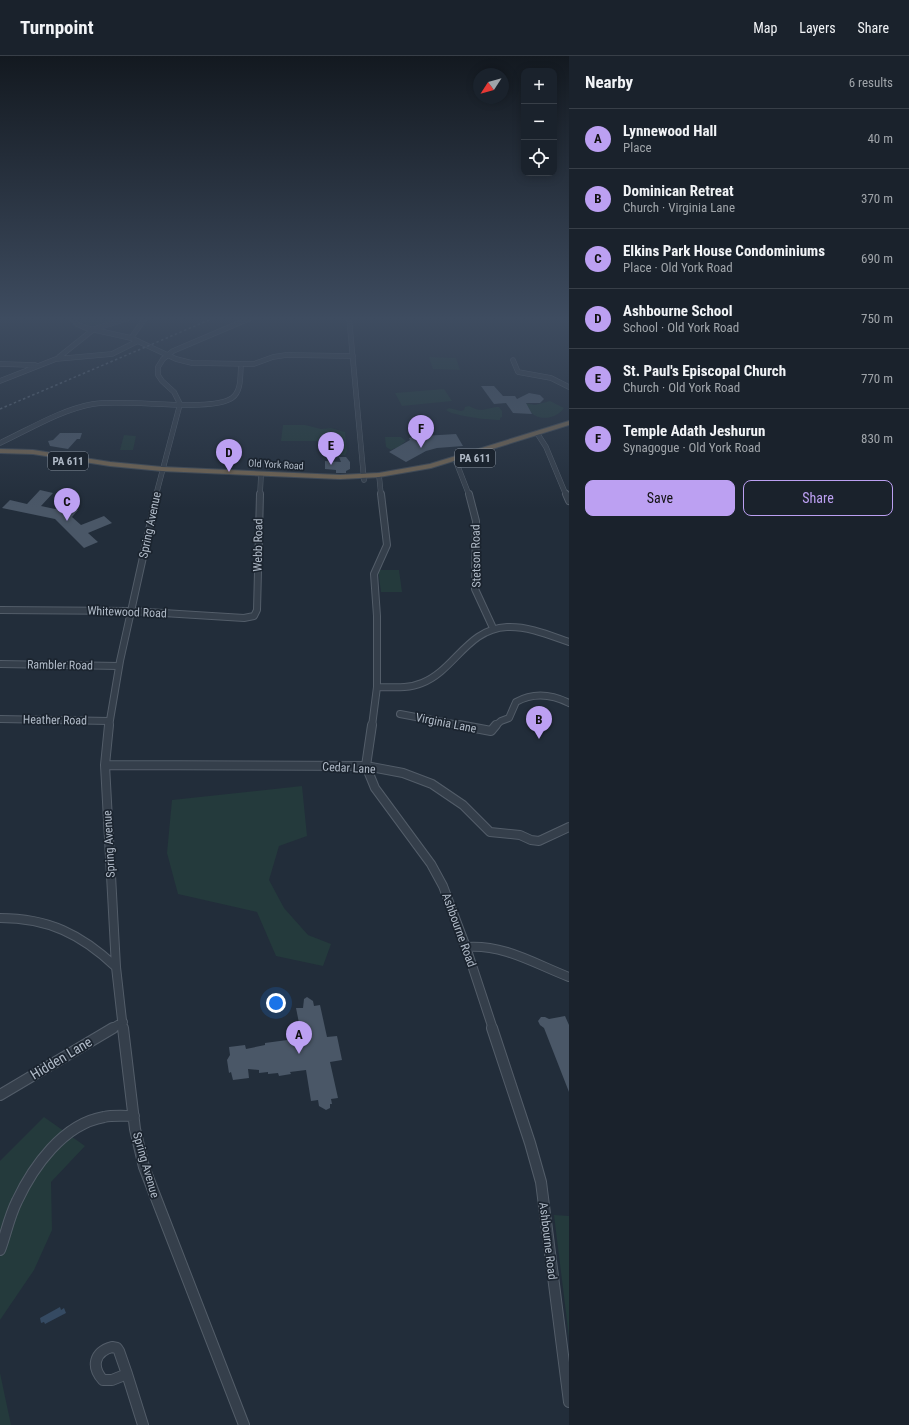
<!DOCTYPE html>
<html lang="en">
<head>
<meta charset="utf-8">
<style>
	body { margin:0; font-family:"Roboto Condensed",sans-serif; background:#232a34; color:#f1f3f6 }
	.controls { position:absolute; right:12px; top:12px; display:grid; overflow:hidden; border-radius:8px; box-shadow:0 2px 10px #0003 }
	.controls button { width:36px; height:36px; display:grid; place-items:center; padding:0; border:0; border-bottom:1px solid #383f48; background:#1a222c; color:#f1f3f6; font:20px sans-serif }
	.compass { position:absolute; left:473px; top:12px; width:36px; height:36px; border-radius:50%; background:#1a222c; box-shadow:0 2px 10px #0003; rotate:234deg }
	.you { position:absolute; left:276px; top:947px; width:14px; height:14px; margin:-10px; border:3px solid #fff; border-radius:50%; background:#1a73e8; box-shadow:0 0 0 6px #1a73e833 }
	.badge { display:grid; place-items:center; width:26px; height:26px; border-radius:50%; background:#bca0f2; color:#111; font-size:13px; font-weight:700 }
	.pin { position:absolute; translate:-50% -33px; filter:drop-shadow(0 1px 2px #0008) }
	.pin::after { content:''; position:absolute; top:21px; width:14px; height:12px; background:inherit; clip-path:polygon(0 0,100% 0,50% 100%) }
	.list { margin:0; padding:0; list-style:none }
	h2 { display:flex; justify-content:space-between; align-items:center; height:52px; margin:0; padding:0 16px; font-size:17px }
	h2 small { font-size:13px; font-weight:400; color:#9fa4a9 }
	.list li { display:grid; grid-template-columns:26px 1fr auto; gap:12px; align-items:center; box-sizing:border-box; height:60px; padding:0 16px; border-top:1px solid #383f48 }
	.list b { display:block; font-size:15px; white-space:nowrap }
	.list p { margin:0; font-size:13px; white-space:nowrap; color:#9fa4a9 }
	.list em { font-size:13px; font-style:normal; color:#9fa4a9 }
	.actions { display:flex; gap:8px; padding:12px 16px }
	.actions a { flex:1; padding:9px 0; border:1px solid #bca0f2; border-radius:8px; text-align:center; font-size:14px; color:#bca0f2 }
	.actions .main { background:#bca0f2; color:#111 }
	.icon { flex:none; width:22px; height:22px; fill:none; stroke:currentColor; stroke-width:2; stroke-linecap:round; stroke-linejoin:round }
	.map { position:relative; flex:none; width:569px; height:1369px; overflow:hidden }
	header { display:flex; align-items:center; gap:24px; box-sizing:border-box; height:56px; padding:0 20px; background:#1a222c; border-bottom:1px solid #383f48 }
	header strong { font-size:19px }
	nav { display:flex; gap:22px; margin-inline-start:auto; font-size:14px }
	main { display:flex }
	aside { flex:1; background:#1a222c }
	.map>svg:first-child { display:block }
</style>
</head>
<body>
<header>
<strong>Turnpoint</strong>
<nav><a>Map</a><a>Layers</a><a>Share</a></nav>
</header>
<main>
<div class="map">
<svg width="569" height="1369" viewBox="0 0 569 1369">
	<rect width="100%" height="100%" fill="#222d3a"/>
	<path fill="#243a3c" d="M 76,261 L 117,261 L 118,263 C 101,267 90,276 76,261 Z
		M 429,301 L 456,302 L 460,314 L 433,313 Z
		M 444,333 L 452,345 L 402,350 L 395,337 Z
		M 550,345 L 564,352 C 558,361 544,365 534,359 C 532,358 527,351 524,347 L 535,349 Z
		M 469,350 C 483,358 486,351 499,351 L 502,355 L 502,361 L 500,362 L 500,364 C 489,364 453,360 446,354 L 449,352 L 461,355 L 464,354 L 465,351 Z
		M 283,369 L 305,369 L 321,373 L 331,372 L 345,376 L 347,395 L 345,399 L 332,399 L 326,397 L 325,385 L 281,385 Z
		M 124,379 L 136,380 L 133,394 L 120,394 Z
		M 385,381 L 401,381 L 406,385 L 402,388 L 409,393 L 404,396 L 395,392 L 391,394 L 386,391 Z
		M 378,514 L 399,514 L 402,536 L 381,536 Z
		M 302,730 L 307,780 L 279,790 L 269,824 L 284,852 L 308,879 L 331,888 L 323,910 L 276,900 L 257,856 L 178,838 L 167,797 L 172,744 Z
		M 44,1061 L 85,1090 L 51,1126 L 52,1174 L 34,1214 L 0,1264 L 0,1105 Z
		M 554,1159 L 569,1160 L 569,1281 Z
		M 0,1317 L 11,1369 L 0,1369 Z"/>
	<path fill="#354a62" d="M 60,1251 L 61,1254 L 64,1252 L 66,1257 L 45,1268 L 44,1266 L 41,1267 L 40,1262 Z"/>
	<path fill="#4a5767" d="M 481,330 L 494,330 L 503,340 L 515,340 L 517,343 L 529,337 L 540,339 L 544,343 L 540,347 L 526,347 L 532,358 L 513,357 L 506,347 L 494,348 Z
		M 60,377 L 82,377 L 80,383 L 77,383 L 68,393 L 50,390 L 48,385 L 53,384 Z
		M 456,378 L 463,390 L 437,392 L 426,395 L 406,406 L 389,396 L 410,384 L 409,382 L 420,379 L 423,380 Z
		M 339,401 L 346,401 L 350,406 L 350,413 L 346,415 L 346,417 L 336,417 L 336,414 L 325,413 L 325,405 L 341,406 Z
		M 40,434 L 53,437 L 41,450 L 55,453 L 68,449 L 78,454 L 72,461 L 81,469 L 104,460 L 112,467 L 88,477 L 98,486 L 84,492 L 55,463 L 2,452 L 10,444 L 27,448 Z
		M 307,941 L 313,945 L 314,950 L 320,949 L 327,981 L 337,980 L 342,1004 L 330,1006 L 338,1042 L 331,1043 L 332,1048 L 330,1048 L 330,1052 L 326,1054 L 319,1050 L 318,1044 L 311,1045 L 306,1014 L 290,1016 L 291,1018 L 279,1020 L 278,1017 L 268,1018 L 268,1016 L 259,1017 L 259,1014 L 248,1013 L 249,1022 L 233,1024 L 231,1016 L 229,1017 L 227,1004 L 230,999 L 229,991 L 245,989 L 246,993 L 265,989 L 265,987 L 302,982 L 296,952 L 303,952 L 304,943 Z
		M 565,960 L 569,969 L 569,1036 L 544,972 L 540,969 L 538,965 L 541,961 L 545,961 L 549,963 Z"/>
	<g fill="none" stroke-linecap="round" stroke-linejoin="round">
		<g stroke="#535d69" stroke-width="5.5">
			<path id="minor-far3" d="M 71,261 L 77,268 L 86,272 L 131,282 L 176,303 L 192,307 L 254,308 L 273,301 L 286,299 L 353,300
				M 349,261 L 364,424
				M 131,282 L 146,261
				M 59,301 L 94,273 L 132,261
				M 513,304 L 518,316 L 551,322 L 569,331
				M 0,308 L 35,309
				M 0,325 L 56,303 L 112,298 L 138,285
				M 537,377 L 546,391 L 566,439
				M 0,387 C 30,373 60,354 93,348 C 126,342 210,357 232,342 C 242,335 240,319 241,308
				M 455,403 L 469,439
				M 379,419 L 381,439
				M 156,439 L 180,348 L 174,336 L 162,325 L 158,319 L 158,311 L 163,303 L 173,295 L 253,261
				M 260,439 L 261,418"/>
		</g>
		<g stroke="#535d69" stroke-width="8">
			<path id="minor-far2" d="M 469,438 L 476,465 L 475,533 L 493,572
				M 566,438 L 569,445
				M 0,554 L 131,555 L 244,562 L 254,560 L 257,554 L 260,438
				M 0,608 L 119,610
				M 377,631 C 392,631 408,633 422,627 C 455,614 467,573 507,571 C 528,570 549,579 569,586
				M 400,658 L 464,670
				M 0,663 L 109,665
				M 109,670 L 120,605 L 157,438
				M 372,670 L 377,631 L 377,560 L 374,518 L 387,489 L 381,438
				M 495,670 L 501,665 L 509,662 L 516,646 C 534,636 551,638 569,647"/>
		</g>
		<g stroke="#535d69" stroke-width="10">
			<path id="minor-far1" d="M 109,669 L 105,709 L 116,911 L 123,973
				M 372,669 L 366,710 L 375,732 L 431,808 L 443,830 L 466,891 L 493,973
				M 459,669 L 491,675 L 496,669
				M 105,709 L 366,710 L 403,717 L 432,728 L 463,749 L 490,776 L 520,779 L 531,784 L 539,785 L 569,771
				M 0,862 C 48,862 81,878 116,911
				M 466,891 C 504,888 535,908 569,921
				M 111,973 L 123,966"/>
		</g>
		<g stroke="#535d69" stroke-width="12">
			<path id="minor" d="M 123,972 L 135,1073 L 144,1111 L 244,1369
				M 492,972 L 530,1087 L 541,1126 L 569,1346
				M 0,1039 L 113,972
				M 0,1194 C 6,1178 9,1161 17,1145 C 33,1111 63,1068 104,1061 C 113,1059 124,1060 134,1060
				M 112,1291 L 117,1292 L 119,1295 L 127,1318 L 112,1324 L 103,1324 C 91,1311 94,1296 112,1291 Z
				M 127,1318 L 143,1369"/>
		</g>
		<g stroke="#404a55" stroke-width="2">
			<path id="highway" d="M 569,365 L 569,369 L 431,412 L 379,421 L 340,423 L 162,415 L 110,410 L 33,398 L 0,397 L 0,393 L 33,394 L 110,406 L 162,411 L 340,419 L 379,417 L 430,408 Z"/>
		</g>
		<use href="#minor-far3" stroke="#353f4b" stroke-width="4.5"/>
		<use href="#minor-far2" stroke="#353f4b" stroke-width="6"/>
		<use href="#minor-far1" stroke="#353f4b" stroke-width="8"/>
		<use href="#minor" stroke="#353f4b" stroke-width="10"/>
		<use href="#highway" fill="#716452" fill-rule="evenodd"/>
		<path stroke="#576372" stroke-width="1.5" stroke-dasharray="2.5 2.5" stroke-linecap="butt" d="M 0,353 L 216,261"/>
	</g>
	<linearGradient id="sky" x2="0" y2="1"><stop stop-color="#131920"/><stop offset="0.58" stop-color="#3e4c60"/><stop offset="1" stop-color="#3e4c60" stop-opacity="0"/></linearGradient>
	<rect width="569" height="453" fill="url(#sky)"/>
	<g text-anchor="middle" stroke-width="3.5" stroke-linejoin="round" paint-order="stroke">
		<g font-size="10" fill="#b0bac7" stroke="#1b242f">
			<text transform="translate(276 408) rotate(3)" y="4">Old York Road</text>
		</g>
		<g fill="#1b242f" stroke="#838d99" stroke-width="1">
			<rect x="455" y="393" width="40" height="18" rx="3"/>
			<rect x="48" y="396" width="40" height="18" rx="3"/>
		</g>
		<g font-size="11" font-weight="bold" fill="#b0bac7">
			<text x="475" y="406">PA 611</text>
			<text x="68" y="409">PA 611</text>
		</g>
		<g font-size="12" fill="#b0bac7" stroke="#1b242f">
			<text transform="translate(150 469) rotate(-78)" y="4">Spring Avenue</text>
			<text transform="translate(258 489) rotate(-89)" y="4">Webb Road</text>
			<text transform="translate(476 500) rotate(-91)" y="4">Stetson Road</text>
			<text transform="translate(127 556) rotate(2)" y="4">Whitewood Road</text>
			<text transform="translate(60 609) rotate(1)" y="4">Rambler Road</text>
			<text transform="translate(55 664) rotate(1)" y="4">Heather Road</text>
			<text transform="translate(446 667) rotate(11)" y="4">Virginia Lane</text>
			<text transform="translate(349 712) rotate(3)" y="4">Cedar Lane</text>
			<text transform="translate(109 788) rotate(-93)" y="4">Spring Avenue</text>
			<text transform="translate(459 874) rotate(70)" y="4">Ashbourne Road</text>
			<text transform="translate(146 1109) rotate(74)" y="4">Spring Avenue</text>
			<text transform="translate(548 1185) rotate(83)" y="4">Ashbourne Road</text>
		</g>
		<g font-size="14" fill="#b0bac7" stroke="#1b242f">
			<text transform="translate(61 1002) rotate(-31)" y="5">Hidden Lane</text>
		</g>
	</g>
</svg>
<div class="controls">
<button>+</button>
<button>−</button>
<button><svg class="icon" aria-label="locate" viewBox="0 0 24 24"><circle cx="12" cy="12" r="6"/><path d="M12 2v4M12 18v4M2 12h4M18 12h4"/></svg></button>
</div>
<svg class="compass" viewBox="-18 -18 36 36"><path d="M0-13l5 13h-10z" fill="#e53935"/><path d="M0 13l5-13h-10z" fill="#9fa4a9"/></svg>
<div class="you"></div>
<div class="pin badge" style="left:299px;top:998px">A</div>
<div class="pin badge" style="left:539px;top:683px">B</div>
<div class="pin badge" style="left:67px;top:465px">C</div>
<div class="pin badge" style="left:229px;top:416px">D</div>
<div class="pin badge" style="left:331px;top:409px">E</div>
<div class="pin badge" style="left:421px;top:392px">F</div>
</div>
<aside>
<h2>Nearby<small>6 results</small></h2>
<ul class="list">
<li><span class="badge">A</span><div><b>Lynnewood Hall</b><p>Place</p></div><em>40 m</em></li>
<li><span class="badge">B</span><div><b>Dominican Retreat</b><p>Church · Virginia Lane</p></div><em>370 m</em></li>
<li><span class="badge">C</span><div><b>Elkins Park House Condominiums</b><p>Place · Old York Road</p></div><em>690 m</em></li>
<li><span class="badge">D</span><div><b>Ashbourne School</b><p>School · Old York Road</p></div><em>750 m</em></li>
<li><span class="badge">E</span><div><b>St. Paul's Episcopal Church</b><p>Church · Old York Road</p></div><em>770 m</em></li>
<li><span class="badge">F</span><div><b>Temple Adath Jeshurun</b><p>Synagogue · Old York Road</p></div><em>830 m</em></li>
</ul>
<div class="actions"><a class="main">Save</a><a>Share</a></div>
</aside>
</main>
</body>
</html>
